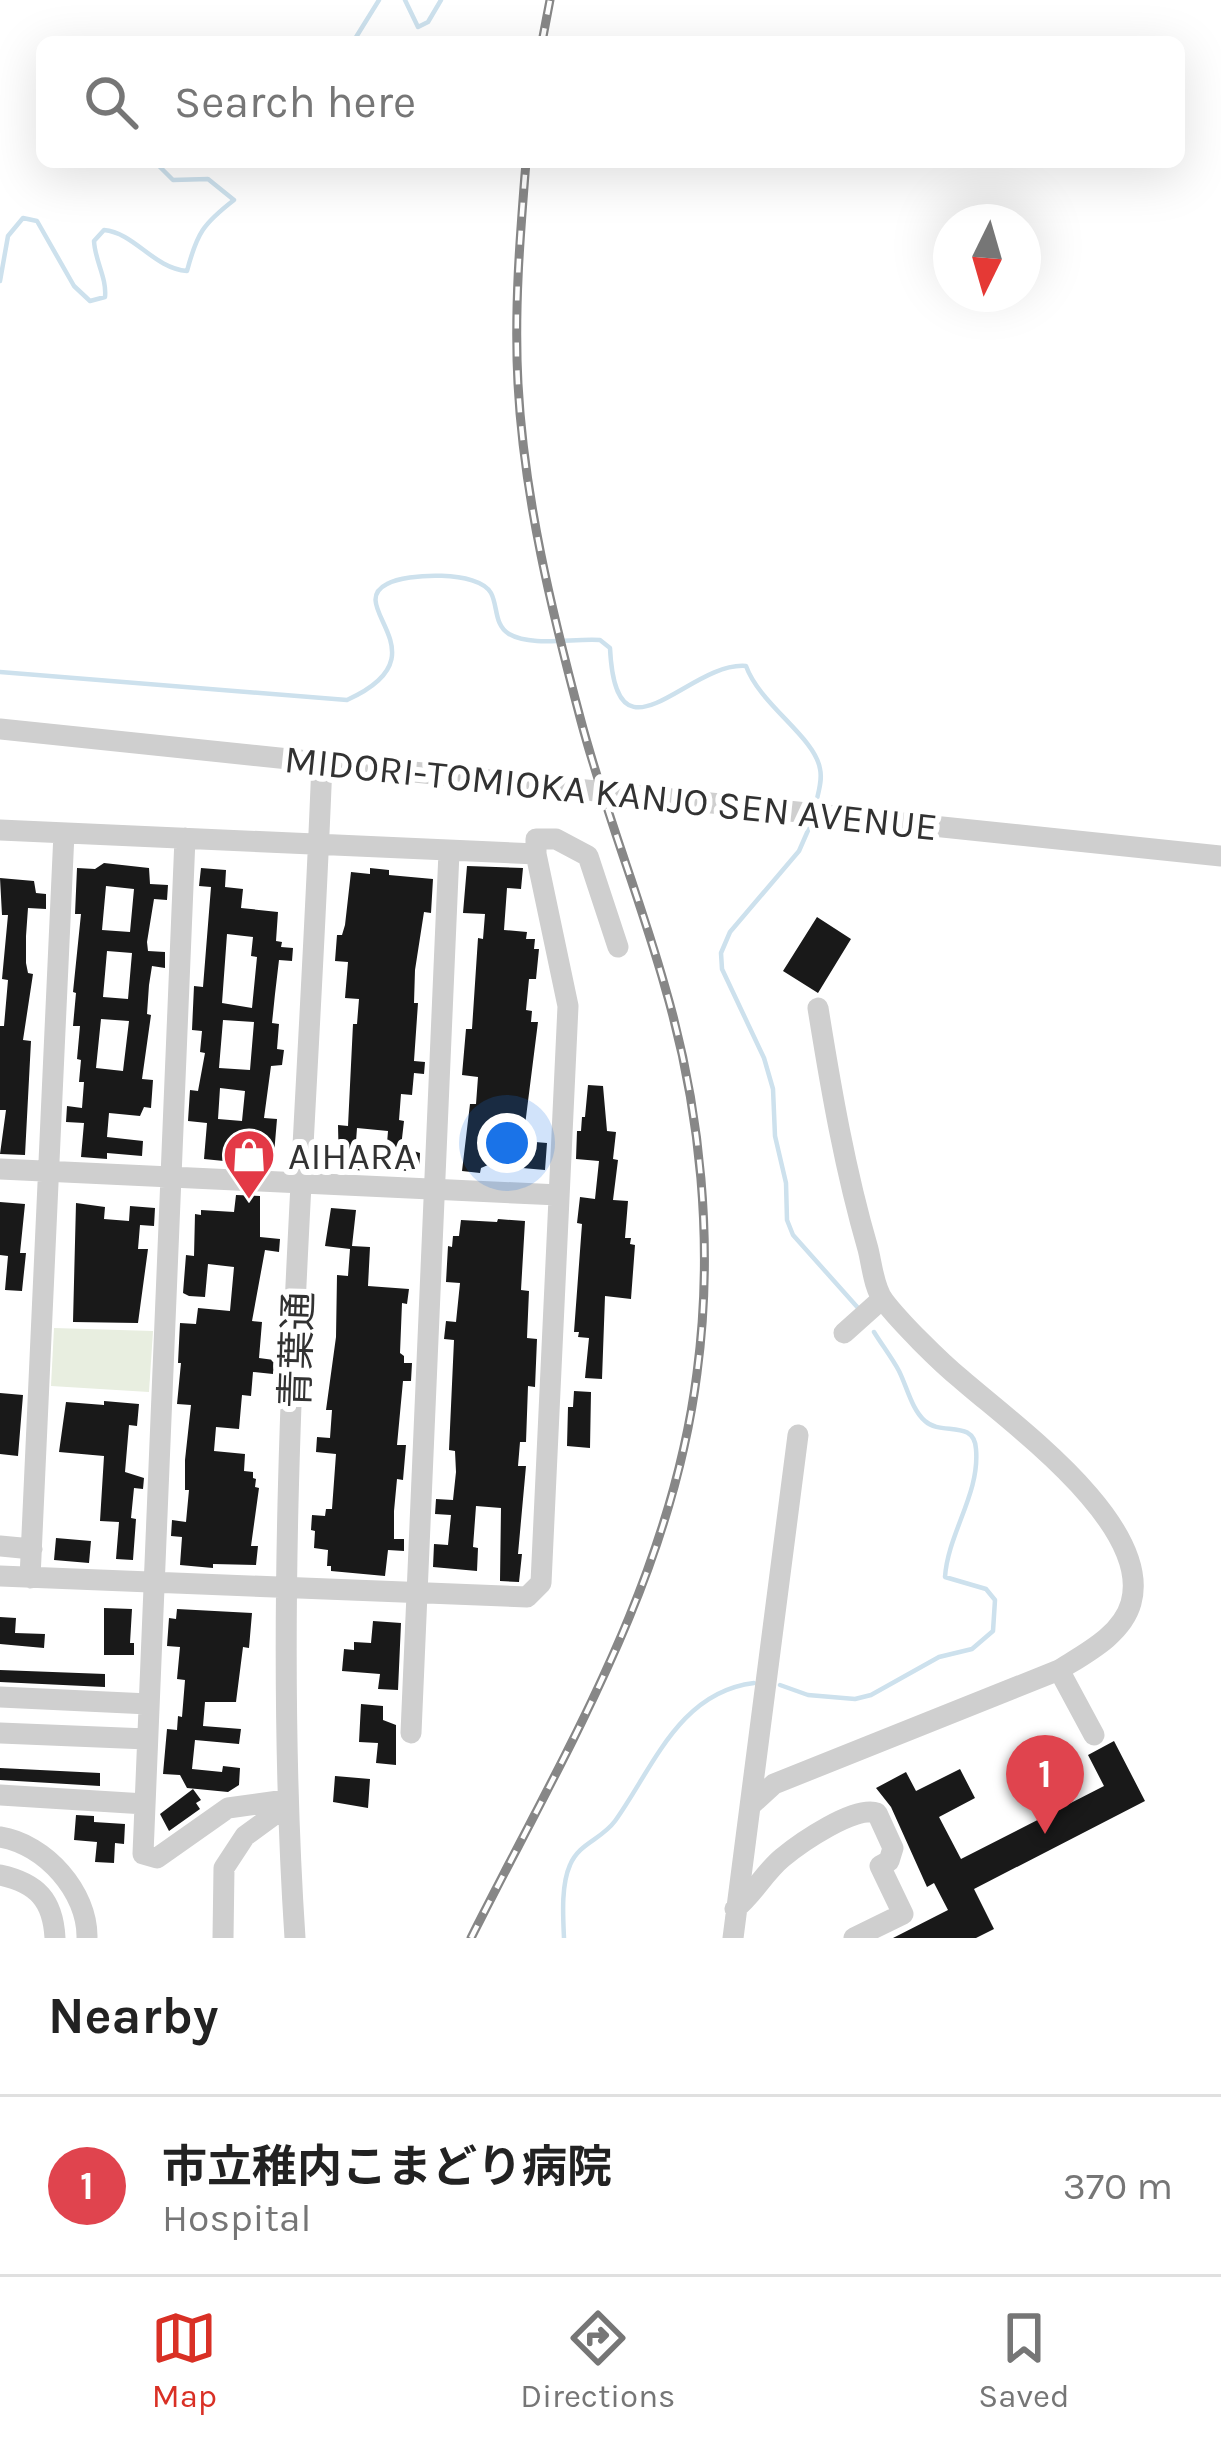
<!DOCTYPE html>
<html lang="en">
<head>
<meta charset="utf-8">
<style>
	body { margin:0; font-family:Karla,"Noto Sans JP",sans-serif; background:#f6f6f6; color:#222 }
	.compass { position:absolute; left:933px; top:204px; width:108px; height:108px; border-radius:50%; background:#fff; box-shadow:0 12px 48px #0002; rotate:185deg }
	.you { position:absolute; left:507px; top:1143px; width:42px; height:42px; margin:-30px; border:9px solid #fff; border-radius:50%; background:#1a73e8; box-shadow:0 0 0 18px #1a73e833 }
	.badge { display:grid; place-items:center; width:78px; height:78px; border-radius:50%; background:#d93025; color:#fff; font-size:39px; font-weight:700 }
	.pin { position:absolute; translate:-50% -99px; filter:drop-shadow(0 3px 6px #0008) }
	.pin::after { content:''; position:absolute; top:63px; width:42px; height:36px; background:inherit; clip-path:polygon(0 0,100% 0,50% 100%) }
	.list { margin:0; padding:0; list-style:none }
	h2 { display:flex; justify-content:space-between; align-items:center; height:156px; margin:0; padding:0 48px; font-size:51px }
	h2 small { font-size:39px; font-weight:400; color:#767676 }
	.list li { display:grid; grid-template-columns:78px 1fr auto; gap:36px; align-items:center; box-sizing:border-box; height:180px; padding:0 48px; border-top:3px solid #e0e0e0 }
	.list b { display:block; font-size:45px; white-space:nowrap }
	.list p { margin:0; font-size:39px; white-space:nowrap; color:#767676 }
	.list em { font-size:39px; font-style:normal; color:#767676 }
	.icon { flex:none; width:66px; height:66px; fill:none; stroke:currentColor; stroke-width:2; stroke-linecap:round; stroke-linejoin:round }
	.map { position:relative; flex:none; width:1221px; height:1938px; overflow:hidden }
	.search { position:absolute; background:#fff; box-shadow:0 12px 48px #0002; left:36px; right:36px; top:36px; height:132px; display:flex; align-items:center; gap:30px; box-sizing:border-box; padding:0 42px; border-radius:18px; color:#767676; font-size:45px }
	.sheet { height:336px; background:#fff }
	nav { display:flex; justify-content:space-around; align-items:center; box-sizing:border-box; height:168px; border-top:3px solid #e0e0e0; background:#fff; font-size:33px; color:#767676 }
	nav a { display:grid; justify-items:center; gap:6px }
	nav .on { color:#d93025 }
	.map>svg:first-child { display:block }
</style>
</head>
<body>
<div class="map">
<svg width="1221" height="1938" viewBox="0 0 1221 1938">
	<rect width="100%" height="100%" fill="#fff"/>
	<path fill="#e8eee0" d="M 54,1328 L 153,1331 L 149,1392 L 51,1386 Z"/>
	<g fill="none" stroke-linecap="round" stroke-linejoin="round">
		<path stroke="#cde1ed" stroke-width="4.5" d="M 405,0 L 418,27 L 428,22 L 441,0
			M 353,42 L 379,0
			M 0,281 L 8,236 L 23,218 L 37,221 L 74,286 L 90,301 L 105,297 C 107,278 95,261 94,241 L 104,230 C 135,233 153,268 187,271 C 197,233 203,224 234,200 L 208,179 L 173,180 L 155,162
			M 0,672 L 347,700 C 447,655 343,606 387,584 C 407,573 478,570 491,593 C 498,606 494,625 509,634 C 531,647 574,638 600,640 L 610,648 C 616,773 688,661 746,666 C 760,705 815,737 820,769 C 823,781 817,796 815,808
			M 813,819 L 799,851 L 730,932 L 721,953 L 722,969 L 764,1058 L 773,1089 L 775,1136 L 786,1183 L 787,1220 L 793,1235 L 859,1309
			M 780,1685 L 808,1695 L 855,1699 L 871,1695 L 939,1657 L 972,1649 L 993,1631 L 995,1600 L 986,1589 L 945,1577 C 948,1533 980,1494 976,1449 C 974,1419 941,1436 925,1421 C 912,1410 907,1387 899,1371 C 892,1358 882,1345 874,1332
			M 564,1938 C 563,1916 561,1885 570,1865 C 579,1843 601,1840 615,1821 C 653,1768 679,1692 754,1683"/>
	</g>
	<path fill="#191919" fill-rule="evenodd" d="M 104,863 L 149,868 L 150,884 L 168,885 L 167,900 L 154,899 L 147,942 L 148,951 L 165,952 L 165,968 L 152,966 L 149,985 L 147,1014 L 151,1015 L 142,1079 L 153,1080 L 151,1108 L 144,1107 L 140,1116 L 109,1113 L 107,1137 L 143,1141 L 142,1156 L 107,1153 L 107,1159 L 81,1157 L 84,1123 L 66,1122 L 67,1106 L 82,1108 L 84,1082 L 79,1082 L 81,1060 L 77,1059 L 80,1026 L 73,1026 L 76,993 L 73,992 L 81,914 L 75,914 L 77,868 L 95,869 ZM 106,886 L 134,889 L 130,932 L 102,930 ZM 107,951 L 132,953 L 128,999 L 103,997 ZM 101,1019 L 129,1021 L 123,1071 L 96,1068 Z
		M 467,866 L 523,868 L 521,889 L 507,888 L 504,930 L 527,932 L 526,939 L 535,939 L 534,949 L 539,949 L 536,979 L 529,979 L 526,1010 L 532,1011 L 531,1022 L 538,1022 L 523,1141 L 547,1143 L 545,1170 L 488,1165 L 481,1168 L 480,1173 L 462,1171 L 470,1104 L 476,1104 L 478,1077 L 462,1075 L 466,1029 L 472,1029 L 478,938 L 483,939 L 485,914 L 463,913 Z
		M 201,868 L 226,870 L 225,887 L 243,889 L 241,908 L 278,912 L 276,941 L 282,942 L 281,947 L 293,948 L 292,961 L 279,960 L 275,994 L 272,1023 L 279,1024 L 277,1049 L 284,1050 L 282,1065 L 271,1066 L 264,1118 L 277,1119 L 273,1166 L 204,1159 L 207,1123 L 188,1121 L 190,1090 L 198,1091 L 205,1053 L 200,1052 L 202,1031 L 192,1030 L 194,986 L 203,987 L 211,887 L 199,886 ZM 227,934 L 253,937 L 251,956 L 257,957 L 252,1008 L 222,1003 ZM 223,1020 L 254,1022 L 250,1070 L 219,1068 ZM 220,1088 L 245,1091 L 242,1121 L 218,1119 Z
		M 370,868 L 389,870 L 389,875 L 433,879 L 431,913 L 424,912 L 415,970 L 414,1003 L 418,1003 L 414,1061 L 425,1062 L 424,1074 L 414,1073 L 412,1095 L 401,1094 L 399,1120 L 404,1121 L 401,1147 L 420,1153 L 419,1172 L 385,1169 L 388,1131 L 357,1128 L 355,1155 L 371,1157 L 369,1171 L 339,1169 L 338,1125 L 348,1126 L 353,1024 L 357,1024 L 359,999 L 345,998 L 348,962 L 335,961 L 337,935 L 342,935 L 345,925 L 351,872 L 370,874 Z
		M 0,878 L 34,881 L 36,893 L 46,894 L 46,909 L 28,908 L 26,936 L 26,963 L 28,973 L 33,974 L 23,1040 L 31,1041 L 25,1155 L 0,1154 L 6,1110 L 0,1110 L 0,1026 L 4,1026 L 8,980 L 2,979 L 8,915 L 2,915 Z
		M 817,917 L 851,939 L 818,993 L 783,971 Z
		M 588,1085 L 603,1086 L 607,1131 L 616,1132 L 613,1159 L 618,1160 L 613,1200 L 628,1201 L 625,1238 L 631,1238 L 630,1244 L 635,1245 L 631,1299 L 605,1296 L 602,1379 L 585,1378 L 589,1338 L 578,1337 L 579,1332 L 574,1332 L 582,1224 L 577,1223 L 580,1197 L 595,1199 L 599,1161 L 576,1159 L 577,1131 L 581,1131 L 582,1117 L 585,1117 Z
		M 236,1195 L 260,1196 L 260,1237 L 280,1239 L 279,1252 L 265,1250 L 252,1321 L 262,1322 L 259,1358 L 274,1360 L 273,1374 L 253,1372 L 251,1396 L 242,1395 L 239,1429 L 216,1427 L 214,1451 L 245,1454 L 244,1471 L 253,1472 L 253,1478 L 256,1479 L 255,1487 L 259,1488 L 251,1546 L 258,1546 L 256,1565 L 213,1564 L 213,1568 L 180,1565 L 182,1537 L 171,1536 L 172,1520 L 186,1522 L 189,1490 L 185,1490 L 185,1460 L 191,1405 L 177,1404 L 181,1363 L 178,1363 L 180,1323 L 196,1324 L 198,1308 L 230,1311 L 234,1267 L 208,1264 L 205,1297 L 189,1296 L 183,1293 L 186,1255 L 194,1256 L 195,1214 L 201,1215 L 201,1210 L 234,1212 Z
		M 0,1202 L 25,1204 L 20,1253 L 26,1253 L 22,1291 L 5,1290 L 8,1256 L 0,1255 Z
		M 76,1203 L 105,1207 L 104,1219 L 129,1221 L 130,1206 L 155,1208 L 154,1226 L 140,1225 L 138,1249 L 148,1249 L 138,1323 L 73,1322 Z
		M 331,1208 L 356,1210 L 352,1246 L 370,1247 L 368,1286 L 409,1289 L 407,1304 L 402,1303 L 400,1353 L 404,1356 L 404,1363 L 412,1363 L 411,1381 L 403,1381 L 397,1445 L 406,1445 L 403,1480 L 397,1479 L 394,1511 L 394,1539 L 404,1539 L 404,1551 L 388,1550 L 385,1576 L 331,1571 L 331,1566 L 327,1566 L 328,1550 L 314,1548 L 315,1531 L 311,1530 L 312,1515 L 325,1516 L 326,1509 L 332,1509 L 336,1454 L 316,1452 L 317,1437 L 330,1438 L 332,1410 L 326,1410 L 336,1337 L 337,1275 L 348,1276 L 350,1249 L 325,1246 Z
		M 498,1219 L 525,1221 L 521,1290 L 529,1291 L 527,1338 L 537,1339 L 535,1387 L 528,1386 L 526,1442 L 520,1442 L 518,1466 L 526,1466 L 518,1554 L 522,1554 L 519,1582 L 500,1581 L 501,1508 L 476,1506 L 473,1547 L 478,1548 L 477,1571 L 433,1567 L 434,1544 L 448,1545 L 451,1515 L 435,1514 L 436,1499 L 453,1500 L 456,1472 L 455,1451 L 449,1450 L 454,1340 L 444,1339 L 446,1321 L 456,1322 L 460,1283 L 446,1282 L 448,1246 L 452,1247 L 453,1236 L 459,1236 L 461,1220 L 497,1222 Z
		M 574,1391 L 591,1392 L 590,1448 L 567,1446 L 568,1407 L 573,1407 Z
		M 0,1393 L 23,1395 L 18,1456 L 0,1454 Z
		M 104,1401 L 139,1404 L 137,1426 L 129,1425 L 125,1472 L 144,1478 L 143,1489 L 134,1488 L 131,1518 L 136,1519 L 133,1560 L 116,1559 L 119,1522 L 100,1521 L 104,1456 L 59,1452 L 66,1402 L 104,1405 Z
		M 56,1538 L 91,1541 L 89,1563 L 54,1560 Z
		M 104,1608 L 132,1609 L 130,1643 L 134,1643 L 134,1655 L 104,1655 Z
		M 177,1609 L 252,1613 L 249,1648 L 243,1647 L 236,1702 L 205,1702 L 203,1726 L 241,1729 L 239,1744 L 195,1740 L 192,1769 L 222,1772 L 223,1766 L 240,1768 L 239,1785 L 228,1792 L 187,1788 L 180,1775 L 163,1774 L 167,1729 L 177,1730 L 178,1716 L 182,1717 L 185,1680 L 177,1679 L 180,1647 L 167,1646 L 169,1618 L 176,1619 Z
		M 0,1617 L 16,1618 L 15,1633 L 45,1634 L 44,1648 L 0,1644 Z
		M 373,1621 L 401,1623 L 398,1690 L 378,1689 L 380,1674 L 342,1671 L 344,1649 L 354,1650 L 354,1642 L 371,1643 Z
		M 0,1670 L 105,1674 L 105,1687 L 0,1682 Z
		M 361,1704 L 383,1706 L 383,1720 L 396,1725 L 396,1765 L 376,1763 L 378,1743 L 359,1742 Z
		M 1114,1741 L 1145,1801 L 974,1889 L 994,1929 L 976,1938 L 893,1938 L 948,1910 L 934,1883 L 927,1887 L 891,1807 L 876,1788 L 906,1772 L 916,1791 L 960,1769 L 975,1798 L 939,1817 L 961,1859 L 1104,1786 L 1088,1755 Z
		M 0,1768 L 100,1773 L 100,1786 L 0,1780 Z
		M 335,1776 L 370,1779 L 368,1808 L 333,1802 Z
		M 193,1789 L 201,1800 L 196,1803 L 200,1809 L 169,1831 L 160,1814 Z
		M 76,1815 L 94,1816 L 94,1822 L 125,1824 L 124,1844 L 115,1843 L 114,1863 L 95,1862 L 97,1842 L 74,1840 Z"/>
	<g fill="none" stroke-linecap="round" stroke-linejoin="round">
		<path stroke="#cfcfcf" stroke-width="21" d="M 0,729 L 1221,856
			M 0,830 L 536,854 L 568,1006 L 541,1583 L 527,1597 L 0,1576
			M 185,838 L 143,1854 L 157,1858 L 228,1808 L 286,1800
			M 536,854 L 536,839 L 556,839 L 588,856 L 618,947
			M 0,1169 L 559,1195
			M 844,1333 L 882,1299
			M 0,1546 L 32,1549
			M 30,1578 L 64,833
			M 1059,1670 L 1094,1735
			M 0,1697 L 149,1704
			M 0,1733 L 147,1739
			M 411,1733 L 449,852
			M 0,1795 L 145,1804
			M 751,1805 L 774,1784 L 1059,1670 C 1086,1653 1122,1635 1131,1603 C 1153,1524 1011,1423 961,1379 C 940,1362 900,1322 884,1301 C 874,1289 872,1265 868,1249 C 845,1170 831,1089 818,1008
			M 0,1837 C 45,1844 88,1892 87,1938
			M 0,1875 C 37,1883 53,1900 55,1938
			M 735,1909 C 753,1895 764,1873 782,1858 C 800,1843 855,1805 877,1813 L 893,1848 L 889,1861 L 880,1866 L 903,1914 L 854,1938
			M 223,1938 L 224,1868 L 245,1836 L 286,1806
			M 295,1938 C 269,1547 307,1153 322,762
			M 733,1938 L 798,1435"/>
		<g stroke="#878787" stroke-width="9">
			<path id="rail" d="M 542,42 L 550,0
				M 471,1938 C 563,1755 671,1580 697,1373 C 714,1245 701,1110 665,987 C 640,898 605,811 581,721 C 552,612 524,498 518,384 C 514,310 520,236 526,162"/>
		</g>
		<use href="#rail" stroke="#fff" stroke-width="4.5" stroke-dasharray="14" stroke-linecap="butt"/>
	</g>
	<defs>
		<g id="shop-pin" transform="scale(2.7)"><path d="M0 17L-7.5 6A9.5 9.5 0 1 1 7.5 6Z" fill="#e33946" stroke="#fff"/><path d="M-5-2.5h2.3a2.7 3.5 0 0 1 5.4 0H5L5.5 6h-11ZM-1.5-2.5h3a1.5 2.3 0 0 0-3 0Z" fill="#fff"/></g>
	</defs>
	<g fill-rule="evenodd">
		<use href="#shop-pin" x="249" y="1155"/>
	</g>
	<g text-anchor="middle" stroke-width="12" stroke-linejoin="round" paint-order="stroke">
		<g font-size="39" fill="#323232" stroke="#fff">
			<text transform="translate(611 792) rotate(6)" y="14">MIDORI-TOMIOKA KANJO SEN AVENUE</text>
			<text transform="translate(296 1350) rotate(-88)" y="14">青葉通</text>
		</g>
		<g font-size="39" fill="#323232" stroke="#fff" text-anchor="start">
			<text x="288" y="1169">AIHARA</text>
		</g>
	</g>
</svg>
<svg class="compass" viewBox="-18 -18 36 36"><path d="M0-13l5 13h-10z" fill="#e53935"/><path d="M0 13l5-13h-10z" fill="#767676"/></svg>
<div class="you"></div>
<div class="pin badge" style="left:1045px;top:1834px;background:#e0444e">1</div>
<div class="search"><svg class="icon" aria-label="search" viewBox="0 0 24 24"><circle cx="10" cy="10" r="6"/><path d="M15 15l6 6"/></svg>Search here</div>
</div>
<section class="sheet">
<h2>Nearby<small></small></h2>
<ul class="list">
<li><span class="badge" style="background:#e0444e">1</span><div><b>市立稚内こまどり病院</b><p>Hospital</p></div><em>370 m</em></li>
</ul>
</section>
<nav>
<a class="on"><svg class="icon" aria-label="map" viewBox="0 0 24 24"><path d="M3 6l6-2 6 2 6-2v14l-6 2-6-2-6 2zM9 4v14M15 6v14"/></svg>Map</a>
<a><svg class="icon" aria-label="directions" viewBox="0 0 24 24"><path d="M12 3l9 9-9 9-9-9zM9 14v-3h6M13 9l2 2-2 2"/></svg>Directions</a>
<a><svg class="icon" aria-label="saved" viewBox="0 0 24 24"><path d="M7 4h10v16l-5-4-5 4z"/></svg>Saved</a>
</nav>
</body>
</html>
